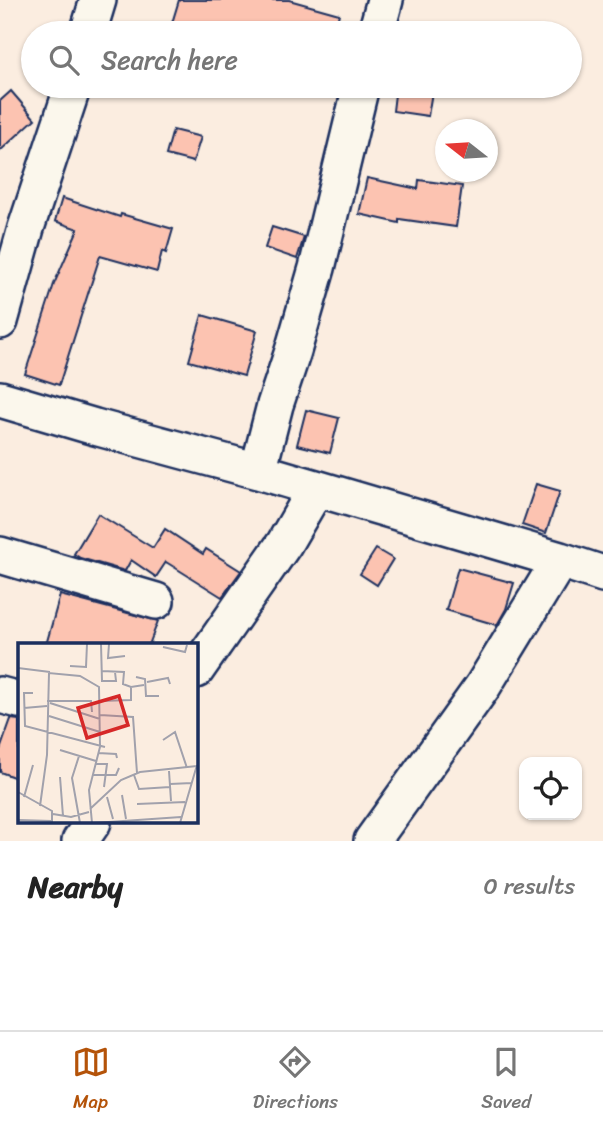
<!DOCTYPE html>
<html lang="en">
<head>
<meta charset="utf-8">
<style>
	body { margin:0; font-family:Sriracha,sans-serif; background:#f2f2f2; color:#222 }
	.controls { position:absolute; right:21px; bottom:21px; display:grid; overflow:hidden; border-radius:14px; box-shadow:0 2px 5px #0004 }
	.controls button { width:63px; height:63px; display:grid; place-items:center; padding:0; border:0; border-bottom:2px solid #e0e0e0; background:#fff; color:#222; font:35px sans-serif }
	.compass { position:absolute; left:435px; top:119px; width:63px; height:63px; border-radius:50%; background:#fff; box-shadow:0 2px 5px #0004; rotate:287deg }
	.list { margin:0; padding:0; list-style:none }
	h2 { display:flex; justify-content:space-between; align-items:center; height:91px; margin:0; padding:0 28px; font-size:30px }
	h2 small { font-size:23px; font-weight:400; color:#767676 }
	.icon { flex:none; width:38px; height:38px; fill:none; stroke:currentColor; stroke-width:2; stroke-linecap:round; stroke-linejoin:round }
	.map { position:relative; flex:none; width:603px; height:841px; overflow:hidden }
	.search { position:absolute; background:#fff; box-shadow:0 2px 5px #0004; left:21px; right:21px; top:21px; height:77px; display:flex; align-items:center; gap:18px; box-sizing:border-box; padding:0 24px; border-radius:38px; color:#767676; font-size:26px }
	.sheet { height:189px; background:#fff }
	nav { display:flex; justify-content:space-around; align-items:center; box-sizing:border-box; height:98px; border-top:2px solid #e0e0e0; background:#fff; font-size:19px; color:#767676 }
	nav a { display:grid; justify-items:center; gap:4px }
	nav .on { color:#b45309 }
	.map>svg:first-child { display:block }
</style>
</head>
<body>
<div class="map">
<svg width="603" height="841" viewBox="0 0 603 841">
	<rect width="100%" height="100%" fill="#fbede0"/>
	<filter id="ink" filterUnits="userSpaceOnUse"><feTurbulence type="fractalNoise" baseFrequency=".0143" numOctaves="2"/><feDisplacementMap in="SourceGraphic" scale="14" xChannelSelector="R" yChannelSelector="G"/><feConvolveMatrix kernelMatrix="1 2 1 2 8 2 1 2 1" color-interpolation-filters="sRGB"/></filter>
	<g filter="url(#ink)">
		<path fill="#fcc3b1" stroke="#1b2f5e" stroke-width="2" d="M 179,0 L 289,0 L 339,14 L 334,33 L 169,33 Z
			M 396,86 L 433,86 L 428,116 L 393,111 Z
			M 11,91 L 35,119 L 0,151 L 0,101 Z
			M 173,130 L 201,137 L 193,162 L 166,155 Z
			M 367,178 L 418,189 L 419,180 L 462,186 L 456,227 L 399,219 L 399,223 L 359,214 Z
			M 62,198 L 120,217 L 121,214 L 173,229 L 166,253 L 162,251 L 157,272 L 100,256 L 59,385 L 25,374 L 54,284 L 78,229 L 55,221 Z
			M 272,227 L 304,237 L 297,259 L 265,248 Z
			M 202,315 L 257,331 L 244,376 L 189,361 Z
			M 306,410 L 339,418 L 330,453 L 297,445 Z
			M 536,484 L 560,491 L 546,533 L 522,525 Z
			M 98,514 L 153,548 L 165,529 L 203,554 L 206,549 L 241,571 L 222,597 L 166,562 L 156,577 L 131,560 L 125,571 L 80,558 L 74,554 Z
			M 376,549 L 393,559 L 377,585 L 360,574 Z
			M 458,568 L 514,583 L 506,609 L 497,625 L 446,610 Z
			M 60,595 L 158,621 L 149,645 L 46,645 Z
			M 11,719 L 19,720 L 19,779 L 0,772 L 0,750 Z"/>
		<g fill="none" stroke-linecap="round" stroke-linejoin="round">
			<g stroke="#1b2f5e" stroke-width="40">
				<path id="minor" d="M 88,33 L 98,0
					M 376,33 L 385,0
					M 0,321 L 26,228 L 73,86
					M 0,399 L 95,427 L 258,471 L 560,560 L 603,574
					M 258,471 L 275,405 L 293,351 L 317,268 L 361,86
					M 0,555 L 156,601
					M 196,670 L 284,544 L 316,489
					M 0,695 L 19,700
					M 80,841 L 93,822
					M 372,841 L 483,686 L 560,560"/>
			</g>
			<use href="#minor" stroke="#fbf7ec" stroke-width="35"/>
		</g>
	</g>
	<g transform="translate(18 643)">
		<rect width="180" height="180" fill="#fbede0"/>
		<path fill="none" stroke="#a1a1ac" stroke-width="2" d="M 83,1 L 84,38 L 98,38 L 97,29M 91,1 L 90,15 L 107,13M 145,4 L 167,9 L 169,2M 52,23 L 68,24 L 69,1M 0,25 L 32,29M 84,28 L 106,29 L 105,41 L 113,44 L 126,42M 118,34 L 127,36 L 128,53 L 141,53M 129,39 L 150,35 L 152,41M 15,50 L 6,50 L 7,83 L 87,104M 29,58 L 73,58 L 74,69M 82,58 L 113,57 L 113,44M 32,60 L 82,76M 6,65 L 29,63M 82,72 L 115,74 L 119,130M 31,73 L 82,89M 145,97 L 157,89 L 169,125M 42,107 L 78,118M 80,110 L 98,111 L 99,115M 61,113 L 54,135 L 62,180M 77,121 L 89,121 L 86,144M 151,128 L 153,158M 74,132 L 98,132 L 101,125M 116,132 L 121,146 L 152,144M 42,134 L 45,173M 152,141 L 174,140M 0,149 L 34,168 L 34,180M 104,152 L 108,176M 6,154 L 15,122M 89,154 L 95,176M 119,161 L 167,159M 22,163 L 29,112 L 31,30 L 62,33 L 81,44 L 82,104 L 71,147 L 74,180M 72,166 L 103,137 L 122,129 L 179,123M 35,171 L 53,174 L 71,169M 0,177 L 34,178M 76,180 L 163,174M 162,180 L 179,122"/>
		<path fill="#d62828" fill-opacity="0.15" stroke="#d62828" stroke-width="3.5" d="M 101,53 L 110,82 L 69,95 L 60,65 Z"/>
		<rect width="180" height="180" fill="none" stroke="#1b2f5e" stroke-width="3.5"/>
	</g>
</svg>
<div class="controls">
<button><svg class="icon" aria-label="locate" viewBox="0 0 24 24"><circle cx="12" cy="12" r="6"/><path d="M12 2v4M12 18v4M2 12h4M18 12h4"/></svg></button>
</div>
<svg class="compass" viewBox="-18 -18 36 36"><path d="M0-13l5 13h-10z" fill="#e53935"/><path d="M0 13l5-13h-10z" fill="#767676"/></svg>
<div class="search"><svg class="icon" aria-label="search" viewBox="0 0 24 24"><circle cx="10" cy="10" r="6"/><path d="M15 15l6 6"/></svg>Search here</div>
</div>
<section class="sheet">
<h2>Nearby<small>0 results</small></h2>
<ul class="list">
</ul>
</section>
<nav>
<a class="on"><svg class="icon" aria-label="map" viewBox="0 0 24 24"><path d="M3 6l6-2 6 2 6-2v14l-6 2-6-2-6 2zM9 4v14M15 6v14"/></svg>Map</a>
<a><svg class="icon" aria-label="directions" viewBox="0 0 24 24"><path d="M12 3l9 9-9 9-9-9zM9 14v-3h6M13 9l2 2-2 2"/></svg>Directions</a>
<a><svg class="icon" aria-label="saved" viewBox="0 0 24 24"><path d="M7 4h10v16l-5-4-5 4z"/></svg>Saved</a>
</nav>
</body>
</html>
